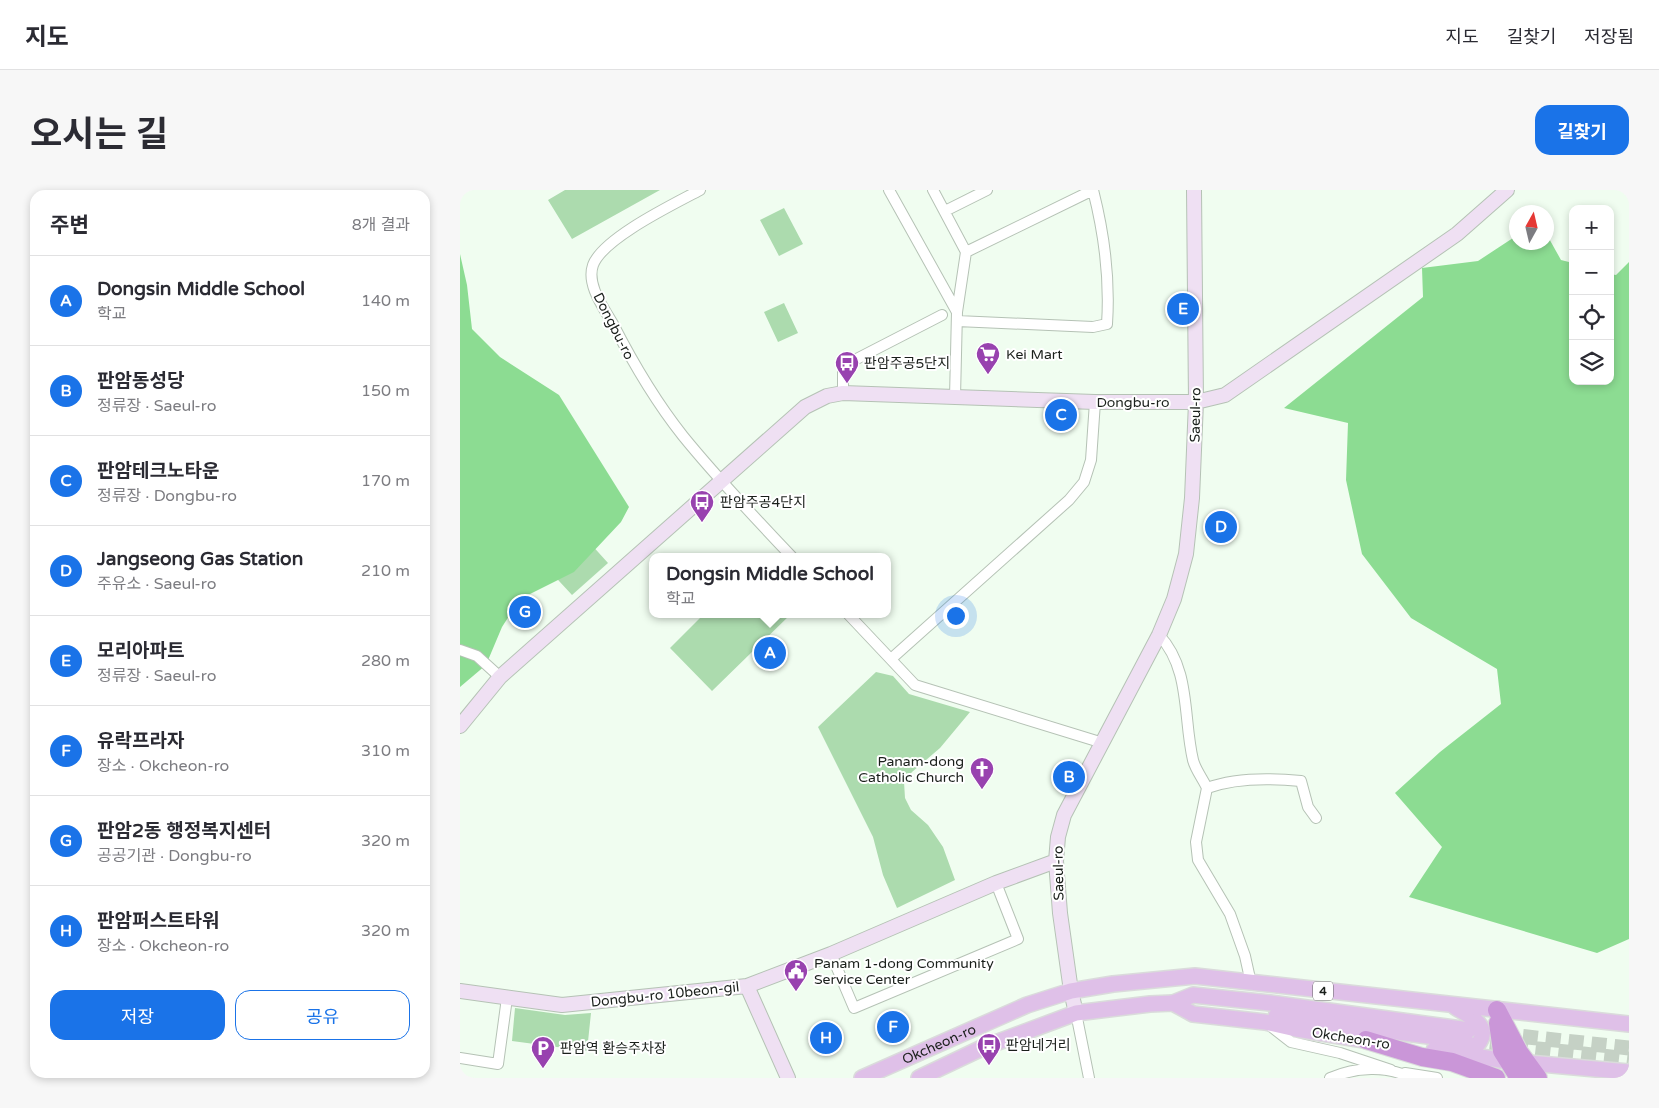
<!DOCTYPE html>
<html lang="ko">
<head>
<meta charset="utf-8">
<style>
	body { margin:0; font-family:"Varela Round","Noto Sans KR",sans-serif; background:#f7f7f7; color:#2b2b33 }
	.controls { position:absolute; right:15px; top:15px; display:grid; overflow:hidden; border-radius:10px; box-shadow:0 2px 8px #0003 }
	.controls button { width:45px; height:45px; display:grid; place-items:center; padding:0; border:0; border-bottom:1px solid #e1e1e2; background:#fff; color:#2b2b33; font:25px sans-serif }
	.compass { position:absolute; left:1049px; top:15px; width:45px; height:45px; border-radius:50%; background:#fff; box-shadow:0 2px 8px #0003; rotate:8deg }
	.you { position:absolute; left:495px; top:425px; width:18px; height:18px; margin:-12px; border:4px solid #fff; border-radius:50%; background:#1a73e8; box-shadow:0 0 0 8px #1a73e833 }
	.badge { display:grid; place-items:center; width:32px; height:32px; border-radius:50%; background:#1a73e8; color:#fff; font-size:16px; font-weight:700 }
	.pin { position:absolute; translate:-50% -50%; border:2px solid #fff; box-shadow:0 1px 5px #0006 }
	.popup { position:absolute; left:189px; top:363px; width:242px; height:65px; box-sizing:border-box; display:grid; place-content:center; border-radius:10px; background:#fff; filter:drop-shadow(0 1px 4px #0005); font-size:16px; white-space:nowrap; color:#7c7c81 }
	.popup b { font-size:19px; color:#2b2b33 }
	.popup::after { content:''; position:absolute; left:50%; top:100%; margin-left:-10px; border:10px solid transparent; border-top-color:#fff }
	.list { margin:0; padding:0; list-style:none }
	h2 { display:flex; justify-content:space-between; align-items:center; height:65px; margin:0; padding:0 20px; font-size:21px }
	h2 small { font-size:16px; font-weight:400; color:#7c7c81 }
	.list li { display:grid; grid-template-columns:32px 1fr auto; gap:15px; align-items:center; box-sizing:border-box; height:90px; padding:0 20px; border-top:1px solid #e1e1e2 }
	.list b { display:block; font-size:19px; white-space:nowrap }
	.list p { margin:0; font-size:16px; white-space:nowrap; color:#7c7c81 }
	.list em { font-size:16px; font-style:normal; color:#7c7c81 }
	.actions { display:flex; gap:10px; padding:15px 20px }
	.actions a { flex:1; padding:11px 0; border:1px solid #1a73e8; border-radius:15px; text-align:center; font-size:18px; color:#1a73e8 }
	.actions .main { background:#1a73e8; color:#fff }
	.icon { flex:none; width:28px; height:28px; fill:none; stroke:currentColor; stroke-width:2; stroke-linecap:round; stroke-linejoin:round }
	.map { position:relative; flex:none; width:1169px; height:888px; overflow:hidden; border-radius:15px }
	header { display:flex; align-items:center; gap:30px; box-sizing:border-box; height:70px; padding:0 25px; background:#fff; border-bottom:1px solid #e1e1e2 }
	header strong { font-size:24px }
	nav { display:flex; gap:28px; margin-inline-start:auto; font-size:18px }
	.intro { display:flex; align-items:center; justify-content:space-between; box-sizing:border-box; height:120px; padding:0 30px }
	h1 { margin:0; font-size:35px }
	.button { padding:12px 22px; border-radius:15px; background:#1a73e8; color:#fff; font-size:18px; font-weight:700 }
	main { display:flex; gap:30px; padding:0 30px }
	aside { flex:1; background:#fff; border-radius:15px; box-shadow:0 2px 8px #0003 }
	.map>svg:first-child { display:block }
</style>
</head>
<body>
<header>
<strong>지도</strong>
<nav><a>지도</a><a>길찾기</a><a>저장됨</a></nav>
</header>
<div class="intro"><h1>오시는 길</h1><a class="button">길찾기</a></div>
<main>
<aside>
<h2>주변<small>8개 결과</small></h2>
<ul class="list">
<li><span class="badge">A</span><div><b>Dongsin Middle School</b><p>학교</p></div><em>140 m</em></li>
<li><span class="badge">B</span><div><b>판암동성당</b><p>정류장 · Saeul-ro</p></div><em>150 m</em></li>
<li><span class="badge">C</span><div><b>판암테크노타운</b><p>정류장 · Dongbu-ro</p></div><em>170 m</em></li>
<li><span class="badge">D</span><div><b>Jangseong Gas Station</b><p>주유소 · Saeul-ro</p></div><em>210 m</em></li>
<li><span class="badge">E</span><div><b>모리아파트</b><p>정류장 · Saeul-ro</p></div><em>280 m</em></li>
<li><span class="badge">F</span><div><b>유락프라자</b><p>장소 · Okcheon-ro</p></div><em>310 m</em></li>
<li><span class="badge">G</span><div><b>판암2동 행정복지센터</b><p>공공기관 · Dongbu-ro</p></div><em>320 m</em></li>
<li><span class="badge">H</span><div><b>판암퍼스트타워</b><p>장소 · Okcheon-ro</p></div><em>320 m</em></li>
</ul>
<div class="actions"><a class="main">저장</a><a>공유</a></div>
</aside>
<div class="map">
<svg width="1169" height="888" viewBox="0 0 1169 888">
	<rect width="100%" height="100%" fill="#f0fdf0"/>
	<path fill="#acdbae" d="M 105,0 L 200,0 L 112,49 L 88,10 Z
		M 324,18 L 343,54 L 319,66 L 300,30 Z
		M 324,113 L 338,143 L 318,152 L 304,122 Z
		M 111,332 L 148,373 L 112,405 L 74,364 Z
		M 244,424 L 331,424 L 252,501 L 210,458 Z
		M 416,482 L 433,486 L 449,504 L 510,522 L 480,558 L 452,582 L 444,592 L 445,608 L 451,620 L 468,635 L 483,657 L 495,690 L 437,718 L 423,685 L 413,647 L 358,537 Z
		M 55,818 L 105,825 L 131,823 L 127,861 L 52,851 Z"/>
	<path fill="#8cdc92" d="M 1087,45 L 1101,70 L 1113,73 L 1113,191 L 1150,191 L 1150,84 L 1156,85 L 1169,72 L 1169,749 L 1137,763 L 949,707 L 982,657 L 935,603 L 980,562 L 1041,514 L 1037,479 L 951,428 L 902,364 L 886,290 L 888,233 L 824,218 L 963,107 L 962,78 L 1018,71 L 1056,46 L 1056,52 L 1086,52 Z
		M 0,64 L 7,95 L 12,139 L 40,167 L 99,205 L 169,317 L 161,332 L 114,382 L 60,409 L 42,437 L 26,475 L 0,497 Z"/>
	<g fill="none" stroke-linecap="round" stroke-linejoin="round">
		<path stroke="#c5d1c5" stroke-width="15" stroke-dasharray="15 8" stroke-linecap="butt" d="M 1040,844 L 1169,858
			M 1007,851 L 1169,869"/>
		<g stroke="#b5c2b5" stroke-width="12">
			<path id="street" d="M 240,0 C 214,14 143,48 133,75 C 126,95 144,118 153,134 C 173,173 196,212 223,246 C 257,288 295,328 332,367
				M 429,0 L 497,122
				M 473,0 L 506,62 L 497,122 L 495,207
				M 485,21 L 527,0
				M 506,62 L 633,0
				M 497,131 L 633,137 L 647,134 C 650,90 644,43 633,0
				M 383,203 L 383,176 L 482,125
				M 388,424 L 455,495 L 643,553
				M 699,445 C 731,479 723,528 733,570 C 735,579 743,589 747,598
				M 0,460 L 17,466 L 40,487
				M 431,469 L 609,310 L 624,292 L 631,270 L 635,212
				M 747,598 L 736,652 L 738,670 L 770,724 L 785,766 L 791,793
				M 747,598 C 777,587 811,588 841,591 L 848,617 L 856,628
				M 371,764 L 394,818 L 558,749 L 536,693
				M 616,823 L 629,888
				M 808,834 L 831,852 L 880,863 L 931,880
				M 0,868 L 38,874 L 47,808
				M 945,883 L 977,888
				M 870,888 C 896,877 927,875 951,888"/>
		</g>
		<g stroke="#b5c2b5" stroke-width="16">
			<path id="secondary" d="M 0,536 L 40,487 L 345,217 L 367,206 L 383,203 L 635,212 L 736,212 L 765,205 L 997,44 L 1047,0
				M 287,796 L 328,888
				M 0,801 L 102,815 L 287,796 L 371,764 L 536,693 L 596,671
				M 616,823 L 611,801 L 600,723 L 596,671 L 598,647 L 604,625 L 699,445 L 714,409 L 726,364 L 732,308 L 736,212 L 734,0"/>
		</g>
		<g stroke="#dadbdb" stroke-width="18">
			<g id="primary">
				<path d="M 713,813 L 733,805 L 810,813 L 1009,840"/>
				<path d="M 995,817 C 1006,824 1030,834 1020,851 C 1017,857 1010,861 1006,866"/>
				<path d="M 816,826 L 1006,851"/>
				<path d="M 974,860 L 1047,871 L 1169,882"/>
				<path id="s1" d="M 402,888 L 567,815 L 611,801 L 653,794 L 735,786 L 1169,834"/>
				<path d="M 459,888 L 522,858 L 616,823 L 690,814 L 713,813 L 733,824 L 805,832 L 836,839 L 917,852"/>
			</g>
		</g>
		<g stroke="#dadbdb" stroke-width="20">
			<path id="highway" d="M 1037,820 L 1059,862 L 1078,888
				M 1038,833 L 1042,861 L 1059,888
				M 906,850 L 962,867 L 992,872 L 1036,888"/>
		</g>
		<use href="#street" stroke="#fff" stroke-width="10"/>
		<use href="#secondary" stroke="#efe0f3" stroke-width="14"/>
		<use href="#primary" stroke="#dfc0e8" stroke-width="15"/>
		<use href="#highway" stroke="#ca96d8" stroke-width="18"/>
	</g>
	<defs>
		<g id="supermarket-pin" transform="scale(1.25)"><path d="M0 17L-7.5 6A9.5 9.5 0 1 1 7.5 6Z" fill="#9842af" stroke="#fff"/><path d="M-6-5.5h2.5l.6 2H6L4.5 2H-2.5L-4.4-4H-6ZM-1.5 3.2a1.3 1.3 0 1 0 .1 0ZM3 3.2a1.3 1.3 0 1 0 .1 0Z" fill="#fff"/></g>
		<g id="bus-pin" transform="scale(1.25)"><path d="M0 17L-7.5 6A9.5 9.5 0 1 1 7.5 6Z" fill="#9842af" stroke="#fff"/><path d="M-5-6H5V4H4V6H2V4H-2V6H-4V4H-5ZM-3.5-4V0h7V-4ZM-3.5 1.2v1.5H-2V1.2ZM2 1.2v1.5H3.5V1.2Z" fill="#fff"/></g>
		<g id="church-pin" transform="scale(1.25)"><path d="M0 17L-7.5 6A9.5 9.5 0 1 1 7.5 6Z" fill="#9842af" stroke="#fff"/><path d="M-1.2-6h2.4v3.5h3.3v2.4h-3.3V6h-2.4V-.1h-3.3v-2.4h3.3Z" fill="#fff"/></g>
		<g id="civic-pin" transform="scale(1.25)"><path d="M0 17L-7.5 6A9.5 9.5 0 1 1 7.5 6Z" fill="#9842af" stroke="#fff"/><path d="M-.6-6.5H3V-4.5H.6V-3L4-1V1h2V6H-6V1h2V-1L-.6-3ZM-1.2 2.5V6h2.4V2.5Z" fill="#fff"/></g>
		<g id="parking-pin" transform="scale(1.25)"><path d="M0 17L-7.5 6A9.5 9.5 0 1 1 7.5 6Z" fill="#9842af" stroke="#fff"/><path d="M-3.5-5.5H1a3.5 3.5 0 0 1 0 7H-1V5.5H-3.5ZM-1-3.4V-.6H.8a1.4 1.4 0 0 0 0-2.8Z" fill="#fff"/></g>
	</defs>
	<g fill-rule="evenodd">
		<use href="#supermarket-pin" x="528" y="164"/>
		<use href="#bus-pin" x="387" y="173"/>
		<use href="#bus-pin" x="242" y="312"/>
		<use href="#church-pin" x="522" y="579"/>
		<use href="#civic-pin" x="336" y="781"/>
		<use href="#bus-pin" x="529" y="855"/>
		<use href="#parking-pin" x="83" y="858"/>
	</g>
	<g text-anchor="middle" stroke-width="4" stroke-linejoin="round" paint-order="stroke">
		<rect fill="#fff" stroke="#5f625f" stroke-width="1" x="853" y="791.5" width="20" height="19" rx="4"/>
		<g font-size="12" font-weight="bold" fill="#1a1f1b">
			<text x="863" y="805">4</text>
		</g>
		<g font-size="14" fill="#1a1f1b" stroke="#fff">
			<text transform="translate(154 136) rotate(63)" y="5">Dongbu-ro</text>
			<text x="673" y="217">Dongbu-ro</text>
			<text transform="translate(735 225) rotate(-89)" y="5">Saeul-ro</text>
			<text transform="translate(598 683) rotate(-91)" y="5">Saeul-ro</text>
			<text transform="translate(205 804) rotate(-6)" y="5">Dongbu-ro 10beon-gil</text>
			<text transform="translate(891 848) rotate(9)" y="5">Okcheon-ro</text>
			<text dy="5" stroke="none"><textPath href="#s1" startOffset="84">Okcheon-ro</textPath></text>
		</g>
		<g font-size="14" fill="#1a1f1b" stroke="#fff" text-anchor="start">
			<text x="546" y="169">Kei Mart</text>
			<text x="404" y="178">판암주공5단지</text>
			<text x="260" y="317">판암주공4단지</text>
			<text x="504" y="576" text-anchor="end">Panam-dong<tspan x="504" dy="16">Catholic Church</tspan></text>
			<text x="354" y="778">Panam 1-dong Community<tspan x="354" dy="16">Service Center</tspan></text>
			<text x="546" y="860">판암네거리</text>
			<text x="100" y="863">판암역 환승주차장</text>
		</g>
	</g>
</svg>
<div class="controls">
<button>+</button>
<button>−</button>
<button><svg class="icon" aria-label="locate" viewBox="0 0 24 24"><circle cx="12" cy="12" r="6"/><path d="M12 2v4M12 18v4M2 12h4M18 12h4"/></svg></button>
<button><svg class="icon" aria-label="layers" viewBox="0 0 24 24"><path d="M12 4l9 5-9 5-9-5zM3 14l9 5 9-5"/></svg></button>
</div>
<svg class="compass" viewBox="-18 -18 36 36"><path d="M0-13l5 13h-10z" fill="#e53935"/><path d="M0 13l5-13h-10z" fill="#7c7c81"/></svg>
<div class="you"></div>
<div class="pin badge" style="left:310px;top:463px">A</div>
<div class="popup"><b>Dongsin Middle School</b>학교</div>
<div class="pin badge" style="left:609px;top:587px">B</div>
<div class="pin badge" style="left:601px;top:225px">C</div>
<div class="pin badge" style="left:761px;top:337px">D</div>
<div class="pin badge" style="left:723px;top:119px">E</div>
<div class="pin badge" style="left:433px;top:837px">F</div>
<div class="pin badge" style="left:65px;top:422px">G</div>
<div class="pin badge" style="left:366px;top:848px">H</div>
</div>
</main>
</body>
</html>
